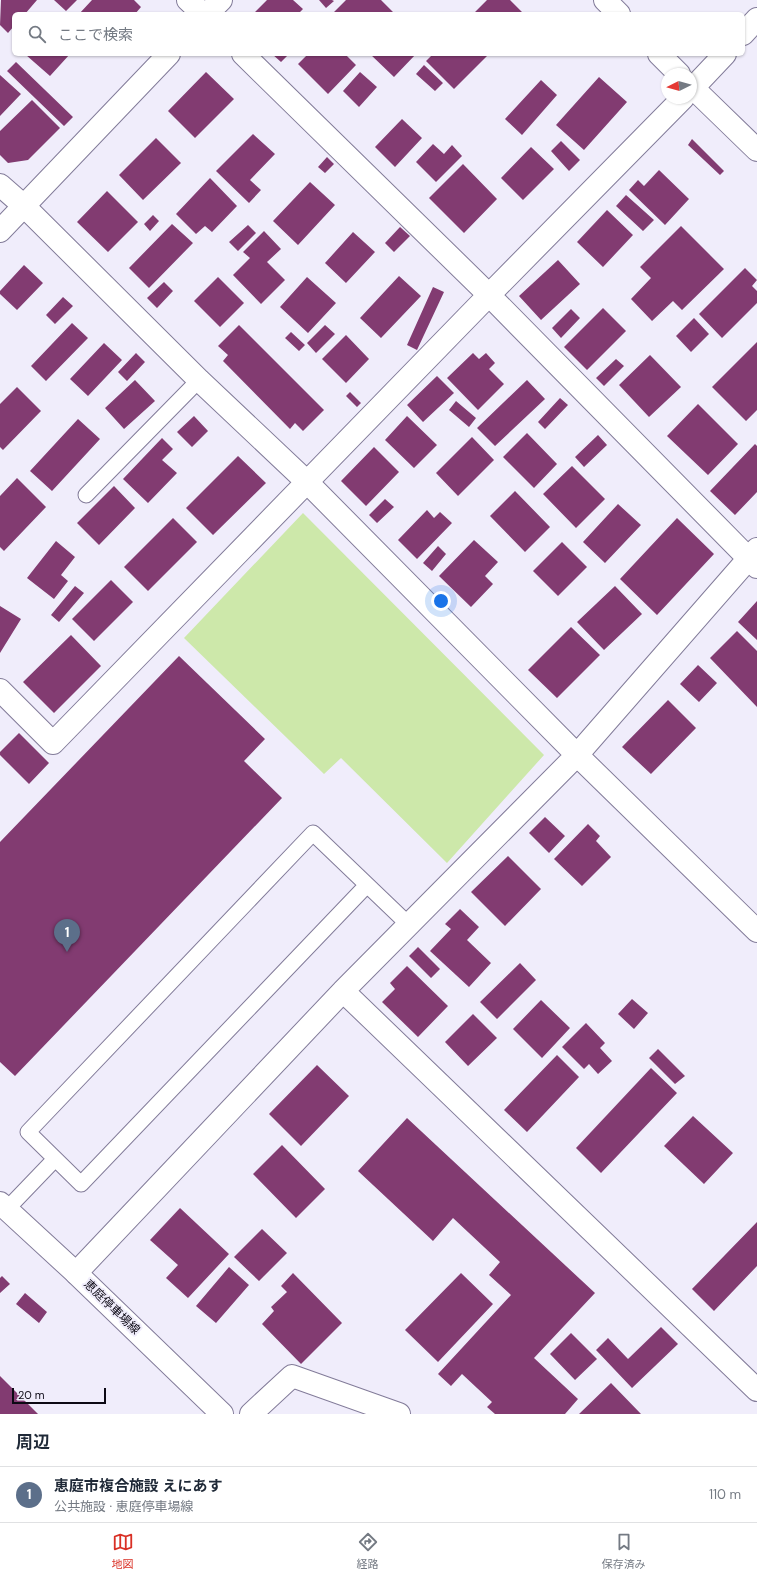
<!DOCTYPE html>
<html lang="ja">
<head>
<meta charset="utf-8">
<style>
	body { margin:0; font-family:"DM Sans","Noto Sans JP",sans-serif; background:#f2f2f3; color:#1f2937 }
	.compass { position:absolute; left:661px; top:68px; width:36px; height:36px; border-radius:50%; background:#fff; box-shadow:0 1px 3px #0004; rotate:265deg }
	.scale { position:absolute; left:12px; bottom:10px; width:94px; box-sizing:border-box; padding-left:4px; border:2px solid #0c0914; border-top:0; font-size:11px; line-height:14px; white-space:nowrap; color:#0c0914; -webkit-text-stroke:3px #f0edfb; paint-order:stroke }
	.you { position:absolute; left:441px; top:601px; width:14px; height:14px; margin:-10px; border:3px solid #fff; border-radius:50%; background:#1a73e8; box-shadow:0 0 0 6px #1a73e833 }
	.badge { display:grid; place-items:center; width:26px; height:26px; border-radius:50%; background:#d93025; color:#fff; font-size:13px; font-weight:700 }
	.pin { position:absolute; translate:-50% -33px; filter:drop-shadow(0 1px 2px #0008) }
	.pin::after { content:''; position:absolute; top:21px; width:14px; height:12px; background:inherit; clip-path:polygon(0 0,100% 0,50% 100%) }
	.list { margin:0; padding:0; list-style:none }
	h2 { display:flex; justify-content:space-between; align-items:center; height:52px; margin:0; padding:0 16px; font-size:17px }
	h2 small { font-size:13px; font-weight:400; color:#747a83 }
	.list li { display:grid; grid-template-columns:26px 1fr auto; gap:12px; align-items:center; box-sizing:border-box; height:56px; padding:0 16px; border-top:1px solid #e0e1e3 }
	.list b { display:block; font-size:15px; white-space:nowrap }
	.list p { margin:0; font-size:13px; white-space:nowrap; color:#747a83 }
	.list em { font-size:13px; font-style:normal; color:#747a83 }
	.icon { flex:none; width:22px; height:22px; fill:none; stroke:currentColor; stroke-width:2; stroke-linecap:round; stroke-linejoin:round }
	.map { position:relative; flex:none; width:757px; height:1414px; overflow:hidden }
	.search { position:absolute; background:#fff; box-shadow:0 1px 3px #0004; left:12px; right:12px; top:12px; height:44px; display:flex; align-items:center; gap:10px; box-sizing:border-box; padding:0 14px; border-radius:6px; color:#747a83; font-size:15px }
	.sheet { height:108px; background:#fff }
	nav { display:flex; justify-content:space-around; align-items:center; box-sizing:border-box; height:56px; border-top:1px solid #e0e1e3; background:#fff; font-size:11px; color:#747a83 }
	nav a { display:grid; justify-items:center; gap:2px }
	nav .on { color:#d93025 }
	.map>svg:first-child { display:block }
</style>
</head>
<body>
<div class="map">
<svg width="757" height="1414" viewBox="0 0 757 1414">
	<rect width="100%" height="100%" fill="#f0edfb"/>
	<path fill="#cde8aa" d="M 303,513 L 544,755 L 447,863 L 341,758 L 324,774 L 184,638 Z"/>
	<path fill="#823b71" d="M 1,0 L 37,0 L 25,14 L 14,14 L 14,26 L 8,33 L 0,25 Z
		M 54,0 L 77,0 L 66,11 Z
		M 92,0 L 134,0 L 141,7 L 135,14 L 79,14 Z
		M 267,0 L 293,0 L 303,9 L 298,14 L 253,14 Z
		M 319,0 L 332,0 L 334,1 L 326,8 Z
		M 346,0 L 381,0 L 395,14 L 332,14 Z
		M 487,0 L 510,0 L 524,14 L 473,14 Z
		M 27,54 L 70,54 L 50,76 L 26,55 Z
		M 272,54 L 287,54 L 288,55 L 281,62 Z
		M 308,54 L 345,54 L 356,65 L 328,94 L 298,64 Z
		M 370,54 L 416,54 L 394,77 Z
		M 433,54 L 489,54 L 454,89 L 426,61 Z
		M 16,62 L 73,117 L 64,126 L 7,71 Z
		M 424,65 L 443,83 L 435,91 L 416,74 Z
		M 206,72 L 234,99 L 195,138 L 168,111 Z
		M 360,72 L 377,87 L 359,107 L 343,91 Z
		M 0,75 L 21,94 L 0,116 Z
		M 599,77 L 627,102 L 584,150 L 556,125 Z
		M 541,80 L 557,95 L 522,135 L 505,119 Z
		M 32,100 L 60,128 L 28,160 L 8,163 L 0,155 L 0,131 Z
		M 402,119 L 422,138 L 395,167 L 375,147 Z
		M 253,134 L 275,154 L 250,180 L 261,190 L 249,203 L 216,171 Z
		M 156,138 L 181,163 L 143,200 L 119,175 Z
		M 692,139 L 724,171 L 720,175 L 688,145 Z
		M 561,141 L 580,160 L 569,171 L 551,151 Z
		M 433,144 L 444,154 L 452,145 L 462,156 L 436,182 L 416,162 Z
		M 531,147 L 554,169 L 523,200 L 501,178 Z
		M 327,157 L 334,164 L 325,173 L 318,167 Z
		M 463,164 L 497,199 L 464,233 L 429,198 Z
		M 659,170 L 689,199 L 665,225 L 629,190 L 638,180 L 644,186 Z
		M 210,178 L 237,206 L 212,232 L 205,226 L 196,234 L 176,214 Z
		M 310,182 L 335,205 L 298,245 L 273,221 Z
		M 107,191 L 138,222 L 108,252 L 77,222 Z
		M 626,195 L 654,220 L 643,231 L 616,206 Z
		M 607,210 L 633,235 L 603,267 L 577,242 Z
		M 153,215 L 159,221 L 150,231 L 144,224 Z
		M 172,224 L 193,243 L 149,288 L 129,268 Z
		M 248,225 L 256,233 L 238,251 L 229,242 Z
		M 681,226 L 724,269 L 682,310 L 673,301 L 652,321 L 631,299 L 651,278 L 640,267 Z
		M 400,227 L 410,236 L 394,252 L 385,243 Z
		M 264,231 L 281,249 L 267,262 L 285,280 L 261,304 L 233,275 L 250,258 L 243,252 Z
		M 353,232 L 375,252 L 346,283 L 325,263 Z
		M 558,260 L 580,284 L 541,320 L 519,296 Z
		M 24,265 L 43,283 L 17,310 L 0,294 L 0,291 Z
		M 745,268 L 757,280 L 752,286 L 757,291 L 757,303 L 722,338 L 699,314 Z
		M 399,276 L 421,296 L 381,338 L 360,318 Z
		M 218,277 L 244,303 L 220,327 L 194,301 Z
		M 307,277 L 336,303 L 308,333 L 280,307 Z
		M 164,282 L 173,291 L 157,308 L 147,298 Z
		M 433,287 L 444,292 L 417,350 L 407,345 Z
		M 63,297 L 73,306 L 55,324 L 46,315 Z
		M 603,308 L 626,331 L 587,370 L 564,347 Z
		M 571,309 L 580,318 L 561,338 L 552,328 Z
		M 694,318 L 709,334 L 691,352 L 676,336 Z
		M 72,323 L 88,338 L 46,381 L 31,366 Z
		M 239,325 L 324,410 L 303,431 L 295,423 L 290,429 L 223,361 L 228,355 L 218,346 Z
		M 325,325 L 335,334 L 316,353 L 307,343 Z
		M 291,332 L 305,345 L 299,351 L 285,338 Z
		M 346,335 L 369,359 L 346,383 L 322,359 Z
		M 757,342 L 757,410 L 746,421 L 712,387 Z
		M 104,343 L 122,360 L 88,396 L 70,379 Z
		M 136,353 L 145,362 L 127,381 L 118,372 Z
		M 473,353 L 479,359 L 486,353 L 495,363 L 489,369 L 504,384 L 478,410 L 447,378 Z
		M 650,355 L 681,387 L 649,417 L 619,385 Z
		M 616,359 L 624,366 L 604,386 L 596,378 Z
		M 437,376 L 454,393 L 423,422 L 407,405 Z
		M 135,380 L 155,401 L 124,429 L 105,408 Z
		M 527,380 L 545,399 L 495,446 L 477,428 Z
		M 17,387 L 41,411 L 3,450 L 0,447 L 0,404 Z
		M 350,392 L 361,403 L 357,407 L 346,396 Z
		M 560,398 L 568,405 L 545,429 L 538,422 Z
		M 456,401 L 476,418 L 469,427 L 449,410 Z
		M 698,404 L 738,444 L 708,475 L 667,436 Z
		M 194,416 L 208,431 L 192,447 L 177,432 Z
		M 407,416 L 437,445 L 414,468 L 385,440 Z
		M 78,419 L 100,439 L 52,491 L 30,471 Z
		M 527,433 L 557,464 L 534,488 L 503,457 Z
		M 598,435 L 607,445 L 584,467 L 575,457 Z
		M 472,437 L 494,460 L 458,496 L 436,473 Z
		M 162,438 L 173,449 L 162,460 L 177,473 L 148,503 L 123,479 Z
		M 755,444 L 757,446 L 757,492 L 735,515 L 710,491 Z
		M 374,447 L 399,472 L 366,506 L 341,481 Z
		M 238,456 L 266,483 L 213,535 L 186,508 Z
		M 572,466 L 605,499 L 576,528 L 543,494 Z
		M 17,478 L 46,507 L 4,551 L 0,547 L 0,496 Z
		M 114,486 L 135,508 L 99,545 L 77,523 Z
		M 515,491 L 550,527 L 525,552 L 490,516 Z
		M 385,499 L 394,507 L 377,523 L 369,515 Z
		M 618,504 L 641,525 L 605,563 L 583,542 Z
		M 427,510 L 434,518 L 440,512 L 452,523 L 417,559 L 398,540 Z
		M 173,518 L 197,542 L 148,591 L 124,567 Z
		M 677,518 L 714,554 L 657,615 L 620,579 Z
		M 474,540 L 498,562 L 485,576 L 493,584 L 471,607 L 439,576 Z
		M 56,541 L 75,557 L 61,575 L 68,581 L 54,599 L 27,578 Z
		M 562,542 L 587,567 L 558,596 L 533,571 Z
		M 438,546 L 446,554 L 432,571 L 423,563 Z
		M 111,580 L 133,602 L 94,641 L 72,619 Z
		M 75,586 L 84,593 L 59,622 L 51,615 Z
		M 615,586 L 642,614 L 604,650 L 577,622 Z
		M 757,601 L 757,640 L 738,622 Z
		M 0,606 L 21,619 L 0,653 Z
		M 571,627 L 600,655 L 557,698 L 528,670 Z
		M 737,631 L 757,651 L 757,707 L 710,658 Z
		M 71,635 L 101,666 L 54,713 L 23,682 Z
		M 179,656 L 265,739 L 244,761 L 282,798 L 15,1076 L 0,1062 L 0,842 Z
		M 698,665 L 717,683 L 699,702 L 680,684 Z
		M 668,700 L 696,728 L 651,774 L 622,747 Z
		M 19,733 L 49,763 L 29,784 L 0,755 L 0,752 Z
		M 545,817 L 565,836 L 549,853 L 529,833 Z
		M 588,824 L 600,836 L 596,841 L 611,857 L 582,886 L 554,859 Z
		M 508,856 L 541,889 L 505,926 L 471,892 Z
		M 460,909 L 479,927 L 467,940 L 491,963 L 469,987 L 430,951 L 451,929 L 445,924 Z
		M 418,947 L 440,969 L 431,978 L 409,956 Z
		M 520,963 L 536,980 L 497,1019 L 480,1002 Z
		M 407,966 L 448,1006 L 418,1037 L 382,1002 L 395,989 L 390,983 Z
		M 632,999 L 648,1013 L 634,1029 L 618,1014 Z
		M 541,1000 L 570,1028 L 542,1058 L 513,1029 Z
		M 473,1014 L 497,1038 L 468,1066 L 445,1042 Z
		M 586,1023 L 605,1043 L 600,1048 L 612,1061 L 598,1074 L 589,1064 L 584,1069 L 562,1047 Z
		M 658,1049 L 685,1076 L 675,1084 L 649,1058 Z
		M 557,1055 L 579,1077 L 527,1132 L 504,1110 Z
		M 317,1065 L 349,1096 L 301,1146 L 269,1114 Z
		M 651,1068 L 677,1093 L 601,1173 L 576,1148 Z
		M 693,1116 L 733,1153 L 704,1184 L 664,1146 Z
		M 407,1118 L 595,1293 L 534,1358 L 578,1399 L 565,1414 L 495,1414 L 487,1407 L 492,1402 L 462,1374 L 451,1386 L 438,1374 L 511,1295 L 489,1275 L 500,1262 L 453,1218 L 433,1241 L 358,1171 Z
		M 282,1145 L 325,1189 L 296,1218 L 253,1174 Z
		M 180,1208 L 229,1254 L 188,1298 L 166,1278 L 178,1265 L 150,1240 Z
		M 757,1222 L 757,1266 L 714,1311 L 692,1289 Z
		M 262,1229 L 287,1253 L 259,1281 L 234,1257 Z
		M 229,1267 L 249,1285 L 216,1323 L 196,1306 Z
		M 293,1273 L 342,1323 L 301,1364 L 262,1324 L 274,1311 L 271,1307 L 287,1292 L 281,1286 Z
		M 461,1273 L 493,1304 L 438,1362 L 405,1330 Z
		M 2,1276 L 10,1284 L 0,1293 L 0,1278 Z
		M 25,1293 L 47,1312 L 39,1323 L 16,1304 Z
		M 661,1327 L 678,1344 L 632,1388 L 596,1350 L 608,1338 L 628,1359 Z
		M 571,1333 L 597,1359 L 575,1380 L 550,1354 Z
		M 0,1376 L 38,1414 L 0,1414 Z
		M 611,1383 L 641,1414 L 579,1414 Z"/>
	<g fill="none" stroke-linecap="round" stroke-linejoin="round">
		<g stroke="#827b99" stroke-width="17">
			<path id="lane" d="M 86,495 L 199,380
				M 367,885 L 81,1184 L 28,1132 L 313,833 L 409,925
				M 7,1209 L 55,1159"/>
		</g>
		<g stroke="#827b99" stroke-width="24">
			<path id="street" d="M 188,0 L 203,14
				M 743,34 L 757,19
				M 243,54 L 489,295 L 757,567
				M 691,90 L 725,54
				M 0,185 L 24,206 L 199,380 L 307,482 L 577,755 L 757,931
				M 0,690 L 53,743 L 489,295 L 683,98
				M 343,991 L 757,1390
				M 76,1273 L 343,991 L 577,755 L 757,549
				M 251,1414 L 292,1376 L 399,1414"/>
		</g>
		<g stroke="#827b99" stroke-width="24">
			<path id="secondary" d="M 605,0 L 619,14
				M 207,14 L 221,0
				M 659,54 L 679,74
				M 691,86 L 757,150
				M 0,231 L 169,54
				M 0,1203 L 76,1273 L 222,1414"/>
		</g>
		<use href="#lane" stroke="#fff" stroke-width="15"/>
		<use href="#street" stroke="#fff" stroke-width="22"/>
		<use href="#secondary" stroke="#fff" stroke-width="22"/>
	</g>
	<g text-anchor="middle" stroke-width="4" stroke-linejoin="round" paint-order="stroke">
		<g font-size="12" fill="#0c0914" stroke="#f0edfb">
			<text transform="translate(112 1307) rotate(44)" y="4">恵庭停車場線</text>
		</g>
	</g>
</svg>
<svg class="compass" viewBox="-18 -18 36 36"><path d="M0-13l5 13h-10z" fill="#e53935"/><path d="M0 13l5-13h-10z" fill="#747a83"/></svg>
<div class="scale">20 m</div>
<div class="you"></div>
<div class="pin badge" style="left:67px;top:952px;background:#5c6f8a">1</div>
<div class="search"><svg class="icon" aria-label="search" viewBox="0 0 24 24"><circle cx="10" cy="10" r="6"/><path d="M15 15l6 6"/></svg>ここで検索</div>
</div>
<section class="sheet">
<h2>周辺<small></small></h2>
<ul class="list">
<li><span class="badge" style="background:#5c6f8a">1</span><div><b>恵庭市複合施設 えにあす</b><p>公共施設 · 恵庭停車場線</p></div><em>110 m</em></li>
</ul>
</section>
<nav>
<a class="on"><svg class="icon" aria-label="map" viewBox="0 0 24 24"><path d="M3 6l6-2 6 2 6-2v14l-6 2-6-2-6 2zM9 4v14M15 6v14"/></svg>地図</a>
<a><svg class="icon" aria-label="directions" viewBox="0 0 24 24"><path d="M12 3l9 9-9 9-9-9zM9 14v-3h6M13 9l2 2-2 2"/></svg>経路</a>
<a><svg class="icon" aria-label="saved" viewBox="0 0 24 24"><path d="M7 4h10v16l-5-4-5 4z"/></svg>保存済み</a>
</nav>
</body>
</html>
